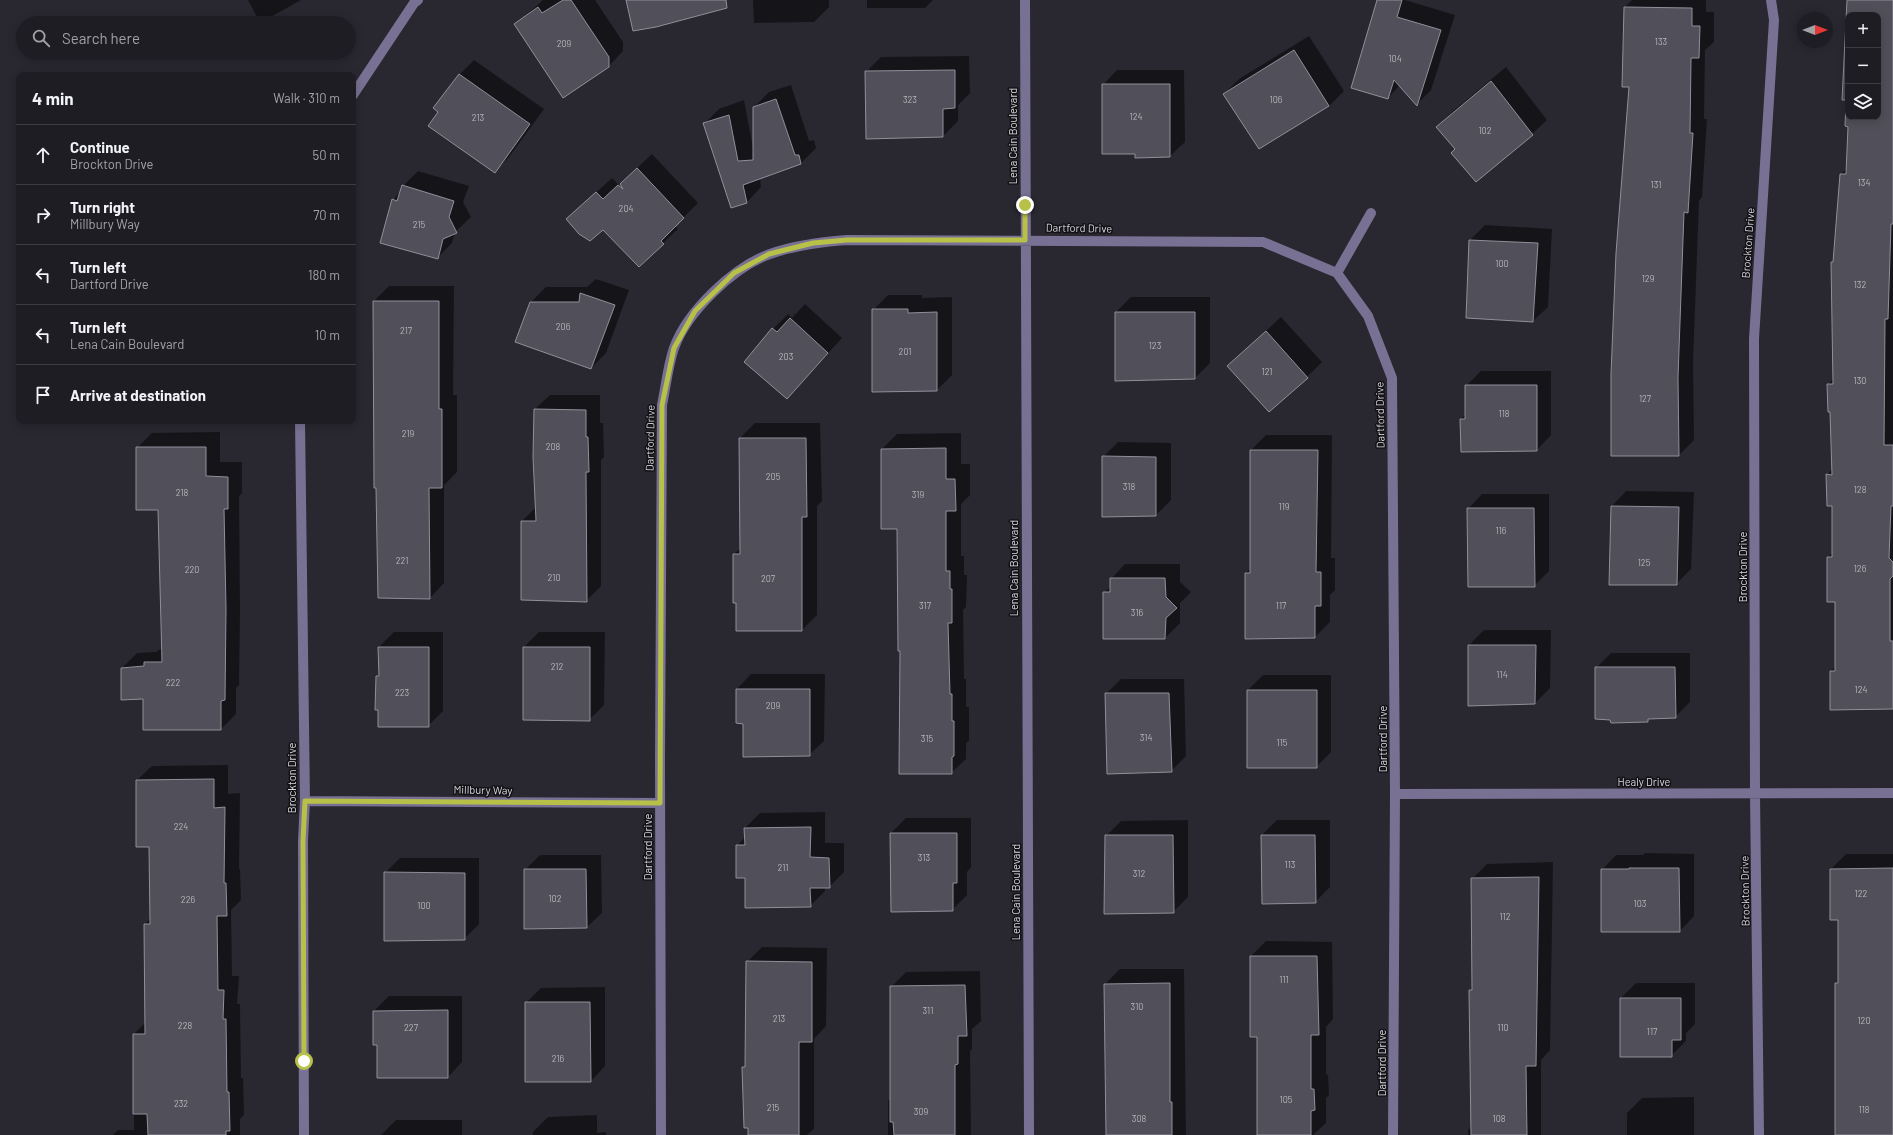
<!DOCTYPE html>
<html lang="en">
<head>
<meta charset="utf-8">
<style>
	body { margin:0; font-family:Barlow,sans-serif; background:#27262c; color:#f1f3f6 }
	.controls { position:absolute; right:12px; top:12px; display:grid; overflow:hidden; border-radius:8px; box-shadow:0 2px 10px #0003 }
	.controls button { width:36px; height:36px; display:grid; place-items:center; padding:0; border:0; border-bottom:1px solid #3c3b41; background:#1f1d24; color:#f1f3f6; font:20px sans-serif }
	.compass { position:absolute; left:1797px; top:12px; width:36px; height:36px; border-radius:50%; background:#1f1d24; box-shadow:0 2px 10px #0003; rotate:90deg }
	.stop { position:absolute; width:12px; height:12px; margin:-9px; border:3px solid #b7c148; border-radius:50%; background:#fff }
	.stop.end { background:#b7c148; border-color:#fff; box-shadow:0 1px 4px #0008 }
	.list { margin:0; padding:0; list-style:none }
	h2 { display:flex; justify-content:space-between; align-items:center; height:52px; margin:0; padding:0 16px; font-size:17px }
	h2 small { font-size:13px; font-weight:400; color:#a1a2a6 }
	.list li { display:grid; grid-template-columns:26px 1fr auto; gap:12px; align-items:center; box-sizing:border-box; height:60px; padding:0 16px; border-top:1px solid #3c3b41 }
	.list b { display:block; font-size:15px; white-space:nowrap }
	.list p { margin:0; font-size:13px; white-space:nowrap; color:#a1a2a6 }
	.list em { font-size:13px; font-style:normal; color:#a1a2a6 }
	.icon { flex:none; width:22px; height:22px; fill:none; stroke:currentColor; stroke-width:2; stroke-linecap:round; stroke-linejoin:round }
	.map { position:relative; flex:none; width:1893px; height:1135px; overflow:hidden }
	.search { position:absolute; background:#1f1d24; box-shadow:0 2px 10px #0003; left:16px; top:16px; width:340px; height:44px; display:flex; align-items:center; gap:10px; box-sizing:border-box; padding:0 14px; border-radius:22px; color:#a1a2a6; font-size:15px }
	.panel { position:absolute; background:#1f1d24; box-shadow:0 2px 10px #0003; left:16px; top:72px; width:340px; height:352px; border-radius:8px }
	.map>svg:first-child { display:block }
</style>
</head>
<body>
<div class="map">
<svg width="1893" height="1135" viewBox="0 0 1893 1135">
	<rect width="100%" height="100%" fill="#292730"/>
	<path fill="#0007" fill-rule="evenodd" d="M 248,0 L 301,0 L 260,23 Z
		M 543,0 L 595,0 L 623,42 L 623,51 L 608,67 L 515,25 Z
		M 753,0 L 829,0 L 829,7 L 814,22 L 754,23 Z
		M 867,0 L 933,0 L 925,8 L 867,8 Z
		M 1400,0 L 1405,0 L 1455,15 L 1431,90 L 1417,104 L 1400,85 L 1388,98 L 1387,13 Z
		M 1632,0 L 1706,0 L 1706,12 L 1714,12 L 1714,42 L 1705,50 L 1704,119 L 1707,119 L 1702,197 L 1699,201 L 1693,362 L 1694,440 L 1679,455 L 1612,455 L 1630,86 L 1625,7 Z
		M 1846,0 L 1893,0 L 1893,708 L 1831,671 L 1836,666 L 1836,601 L 1828,601 L 1828,557 L 1833,552 L 1833,505 L 1827,475 L 1832,469 L 1831,411 L 1828,385 L 1833,379 L 1832,263 L 1834,261 L 1841,174 L 1848,168 L 1849,126 L 1846,125 L 1848,22 ZM 1848,15 L 1878,15 L 1878,117 L 1848,117 Z
		M 1309,36 L 1344,91 L 1329,106 L 1260,148 L 1224,94 L 1239,79 Z
		M 969,56 L 970,93 L 958,105 L 958,121 L 943,136 L 866,72 L 881,57 Z
		M 474,60 L 544,109 L 509,157 L 494,172 L 439,111 L 459,75 Z
		M 1506,67 L 1547,120 L 1532,134 L 1457,149 L 1437,127 L 1452,112 Z
		M 1117,70 L 1184,70 L 1185,142 L 1170,156 L 1136,157 L 1136,153 L 1103,85 Z
		M 791,85 L 809,141 L 814,140 L 816,148 L 801,163 L 760,178 L 761,187 L 747,202 L 704,124 L 719,109 L 744,100 L 753,148 L 754,107 L 769,92 Z
		M 652,154 L 698,203 L 675,226 L 678,229 L 663,243 L 567,219 L 612,178 L 619,185 Z
		M 418,171 L 469,186 L 463,202 L 471,217 L 455,232 L 452,243 L 438,257 L 393,200 L 400,192 L 403,186 Z
		M 1485,225 L 1552,229 L 1548,307 L 1533,321 L 1470,240 Z
		M 596,279 L 629,290 L 606,353 L 591,368 L 531,302 L 546,287 L 587,287 Z
		M 389,286 L 454,286 L 453,395 L 457,395 L 457,472 L 444,485 L 444,583 L 430,598 L 377,487 L 375,487 L 374,301 Z
		M 888,295 L 922,295 L 922,298 L 952,297 L 952,375 L 937,390 L 873,310 Z
		M 1131,297 L 1210,297 L 1210,363 L 1195,378 L 1116,312 Z
		M 805,304 L 842,338 L 787,398 L 773,329 L 788,314 L 792,318 Z
		M 1281,317 L 1322,362 L 1307,377 L 1228,366 Z
		M 1481,371 L 1551,371 L 1551,435 L 1537,450 L 1461,419 L 1466,414 L 1466,386 Z
		M 550,395 L 600,395 L 600,423 L 603,423 L 604,457 L 601,460 L 601,586 L 586,601 L 522,521 L 537,506 L 535,409 Z
		M 755,423 L 820,423 L 822,501 L 817,506 L 817,615 L 802,630 L 734,554 L 741,548 L 740,438 Z
		M 220,432 L 220,462 L 242,462 L 242,493 L 239,496 L 240,610 L 239,685 L 236,688 L 236,714 L 221,729 L 144,698 L 122,668 L 137,653 L 156,652 L 162,648 L 159,509 L 137,448 L 152,433 Z
		M 961,433 L 961,464 L 970,464 L 970,495 L 961,504 L 961,556 L 964,556 L 964,575 L 967,575 L 966,607 L 963,610 L 964,679 L 966,679 L 966,707 L 969,707 L 969,741 L 966,743 L 966,759 L 951,773 L 901,650 L 898,528 L 882,449 L 897,434 Z
		M 1266,435 L 1332,435 L 1331,558 L 1335,558 L 1335,590 L 1330,595 L 1330,622 L 1315,637 L 1246,573 L 1251,568 L 1251,450 Z
		M 1118,442 L 1171,443 L 1171,500 L 1156,515 L 1103,457 Z
		M 1626,491 L 1694,492 L 1691,569 L 1676,584 L 1612,506 Z
		M 1482,494 L 1549,494 L 1549,571 L 1534,586 L 1468,509 Z
		M 1125,564 L 1180,564 L 1180,582 L 1191,592 L 1180,603 L 1180,623 L 1165,638 L 1104,593 L 1111,586 L 1111,579 Z
		M 1484,630 L 1551,630 L 1550,688 L 1535,703 L 1469,645 Z
		M 394,632 L 443,632 L 443,711 L 428,726 L 377,676 L 380,674 L 379,647 Z
		M 539,632 L 605,632 L 604,705 L 589,720 L 524,647 Z
		M 1611,653 L 1690,653 L 1690,702 L 1675,717 L 1651,718 L 1647,721 L 1596,668 Z
		M 751,674 L 825,674 L 824,741 L 809,755 L 744,723 L 737,689 Z
		M 1263,675 L 1331,675 L 1331,752 L 1316,767 L 1248,767 L 1248,690 Z
		M 1121,679 L 1184,679 L 1186,756 L 1171,771 L 1106,694 Z
		M 228,765 L 228,794 L 240,793 L 239,869 L 240,869 L 241,900 L 231,910 L 232,976 L 239,976 L 237,1004 L 240,1004 L 241,1078 L 243,1078 L 244,1115 L 240,1119 L 240,1135 L 113,1135 L 118,1130 L 134,1130 L 134,1034 L 146,1022 L 145,924 L 151,918 L 150,846 L 137,780 L 152,766 Z
		M 825,812 L 825,843 L 844,843 L 844,872 L 829,887 L 825,887 L 825,891 L 810,906 L 746,877 L 737,846 L 745,837 L 745,828 L 760,813 Z
		M 906,818 L 971,818 L 971,867 L 967,872 L 967,895 L 952,910 L 891,833 Z
		M 1188,820 L 1188,897 L 1173,912 L 1106,836 L 1121,821 Z
		M 1277,820 L 1330,820 L 1330,887 L 1315,902 L 1262,835 Z
		M 1645,853 L 1694,854 L 1694,916 L 1680,931 L 1602,870 L 1616,855 L 1643,855 Z
		M 1846,854 L 1893,854 L 1893,1135 L 1836,1135 L 1836,983 L 1839,979 L 1839,919 L 1831,869 Z
		M 540,855 L 601,855 L 602,913 L 587,927 L 525,870 Z
		M 400,858 L 479,858 L 479,924 L 464,939 L 385,873 Z
		M 1553,862 L 1550,1050 L 1541,1060 L 1541,1135 L 1468,1135 L 1468,1130 L 1472,1126 L 1470,990 L 1472,987 L 1472,879 L 1487,864 Z
		M 1266,941 L 1332,942 L 1333,1019 L 1326,1027 L 1326,1074 L 1328,1075 L 1329,1095 L 1326,1098 L 1326,1123 L 1313,1135 L 1258,1135 L 1258,1036 L 1251,1036 L 1251,956 Z
		M 762,947 L 827,948 L 826,1026 L 814,1039 L 814,1129 L 807,1135 L 749,1135 L 743,1068 L 746,1065 L 747,962 Z
		M 1120,969 L 1184,969 L 1186,1135 L 1106,1135 L 1105,984 Z
		M 980,971 L 981,1021 L 972,1029 L 972,1049 L 970,1051 L 971,1135 L 888,1135 L 888,1101 L 891,1098 L 891,987 L 906,972 Z
		M 1636,983 L 1695,983 L 1695,1024 L 1686,1033 L 1686,1041 L 1671,1056 L 1621,1056 L 1621,998 Z
		M 605,987 L 605,1066 L 591,1081 L 526,1003 L 541,988 Z
		M 389,996 L 462,996 L 462,1062 L 448,1077 L 378,1044 L 374,1011 Z
		M 1694,1097 L 1694,1135 L 1627,1135 L 1627,1113 L 1642,1098 Z
		M 597,1115 L 597,1133 L 606,1132 L 606,1135 L 533,1135 L 533,1132 L 548,1117 Z
		M 396,1120 L 462,1120 L 462,1135 L 381,1135 Z"/>
	<path fill="#51505a" stroke="#908f9a" fill-rule="evenodd" d="M 563,0 L 571,0 L 609,57 L 609,67 L 563,98 L 514,24 L 538,7 L 542,13 Z
		M 626,0 L 726,0 L 727,8 L 656,27 L 633,31 Z
		M 1377,0 L 1402,0 L 1397,17 L 1441,30 L 1417,106 L 1394,80 L 1388,99 L 1351,88 Z
		M 1847,0 L 1893,0 L 1893,224 L 1891,224 L 1888,319 L 1885,319 L 1884,445 L 1893,445 L 1893,506 L 1891,506 L 1889,558 L 1893,562 L 1893,576 L 1890,579 L 1890,641 L 1893,641 L 1893,709 L 1830,710 L 1830,671 L 1835,671 L 1835,602 L 1827,602 L 1827,557 L 1832,557 L 1832,506 L 1827,506 L 1826,474 L 1832,475 L 1830,412 L 1828,412 L 1827,384 L 1833,384 L 1831,262 L 1833,262 L 1840,174 L 1846,174 L 1848,127 L 1845,126 L 1846,100 L 1842,100 ZM 1848,15 L 1878,15 L 1878,117 L 1848,117 Z
		M 1624,7 L 1692,8 L 1692,26 L 1700,26 L 1699,58 L 1691,58 L 1690,133 L 1693,133 L 1688,213 L 1684,212 L 1678,377 L 1679,456 L 1611,456 L 1611,374 L 1616,253 L 1629,87 L 1622,87 Z
		M 1294,50 L 1329,106 L 1259,149 L 1223,94 Z
		M 955,70 L 955,108 L 943,109 L 943,137 L 866,139 L 865,71 Z
		M 459,74 L 530,124 L 495,173 L 428,126 L 438,112 L 433,108 Z
		M 1491,81 L 1533,135 L 1476,182 L 1451,153 L 1455,149 L 1436,127 Z
		M 1102,84 L 1170,84 L 1170,157 L 1135,158 L 1135,154 L 1102,154 Z
		M 776,99 L 795,155 L 799,155 L 801,164 L 743,185 L 747,203 L 731,208 L 703,123 L 729,115 L 738,161 L 753,160 L 753,107 Z
		M 637,168 L 684,218 L 661,241 L 664,244 L 639,267 L 603,230 L 590,241 L 579,234 L 566,219 L 596,192 L 603,199 L 618,185 L 623,189 L 620,184 Z
		M 402,185 L 454,201 L 449,217 L 457,233 L 443,239 L 438,259 L 380,243 L 392,199 L 397,201 Z
		M 1469,240 L 1538,243 L 1533,322 L 1466,318 Z
		M 580,293 L 615,305 L 591,369 L 515,342 L 530,302 L 579,302 Z
		M 373,301 L 439,301 L 439,409 L 442,409 L 442,488 L 429,488 L 430,599 L 378,598 L 376,488 L 374,488 Z
		M 872,309 L 908,309 L 908,313 L 937,312 L 937,391 L 872,392 Z
		M 1115,312 L 1195,312 L 1195,379 L 1115,381 Z
		M 790,318 L 828,353 L 787,399 L 744,362 L 772,328 L 777,332 Z
		M 1266,331 L 1308,378 L 1269,412 L 1227,366 Z
		M 1465,385 L 1537,385 L 1537,451 L 1461,452 L 1460,419 L 1465,419 Z
		M 534,409 L 586,410 L 586,437 L 588,437 L 589,472 L 586,472 L 587,602 L 521,600 L 521,521 L 536,521 L 533,457 Z
		M 739,438 L 806,438 L 807,517 L 802,517 L 802,631 L 736,631 L 736,603 L 733,603 L 733,554 L 740,554 Z
		M 136,447 L 206,447 L 206,476 L 228,477 L 228,509 L 224,509 L 226,609 L 225,700 L 221,701 L 221,730 L 143,730 L 143,699 L 121,700 L 121,668 L 144,666 L 144,662 L 162,662 L 158,510 L 136,510 Z
		M 946,448 L 946,479 L 955,479 L 956,511 L 946,511 L 946,571 L 950,571 L 950,589 L 952,589 L 952,623 L 948,623 L 950,694 L 952,694 L 952,721 L 954,721 L 954,756 L 952,757 L 952,774 L 899,774 L 900,651 L 898,651 L 897,529 L 881,529 L 881,449 Z
		M 1250,450 L 1318,450 L 1316,572 L 1321,572 L 1321,606 L 1315,606 L 1315,638 L 1245,639 L 1245,573 L 1250,573 Z
		M 1102,456 L 1156,457 L 1156,516 L 1102,517 Z
		M 1611,506 L 1679,507 L 1677,585 L 1609,585 Z
		M 1467,508 L 1534,508 L 1535,587 L 1468,587 Z
		M 1110,578 L 1165,578 L 1166,597 L 1177,608 L 1166,618 L 1165,639 L 1103,639 L 1103,592 L 1110,592 Z
		M 1468,645 L 1536,645 L 1535,704 L 1468,706 Z
		M 378,647 L 429,647 L 429,727 L 378,727 L 378,710 L 375,710 L 376,676 L 379,676 Z
		M 523,647 L 590,647 L 590,721 L 523,720 Z
		M 1595,667 L 1675,667 L 1676,718 L 1648,719 L 1648,722 L 1611,723 L 1610,720 L 1595,719 Z
		M 736,689 L 810,689 L 810,756 L 743,757 L 743,724 L 736,723 Z
		M 1247,690 L 1317,690 L 1317,768 L 1247,768 Z
		M 1105,693 L 1169,693 L 1172,772 L 1107,774 Z
		M 214,779 L 214,808 L 225,807 L 224,883 L 226,883 L 227,916 L 217,916 L 218,990 L 224,990 L 223,1019 L 226,1019 L 227,1092 L 229,1092 L 230,1131 L 226,1131 L 226,1135 L 148,1135 L 147,1114 L 133,1114 L 133,1034 L 145,1034 L 144,924 L 150,924 L 149,847 L 136,847 L 136,780 Z
		M 811,827 L 810,857 L 829,858 L 830,888 L 810,888 L 811,907 L 745,908 L 745,878 L 736,878 L 736,845 L 745,845 L 744,828 Z
		M 890,833 L 957,833 L 957,883 L 953,883 L 953,911 L 891,912 Z
		M 1105,835 L 1173,835 L 1174,913 L 1104,914 Z
		M 1261,835 L 1315,835 L 1316,903 L 1262,904 Z
		M 1629,868 L 1679,868 L 1680,932 L 1601,932 L 1601,869 L 1629,869 Z
		M 1893,868 L 1893,1135 L 1835,1135 L 1835,983 L 1838,983 L 1838,920 L 1830,920 L 1830,869 Z
		M 524,869 L 586,869 L 587,928 L 524,929 Z
		M 384,872 L 465,873 L 465,940 L 384,941 Z
		M 1539,877 L 1536,1066 L 1526,1066 L 1527,1135 L 1471,1135 L 1469,990 L 1472,990 L 1471,878 Z
		M 1250,956 L 1317,956 L 1319,1035 L 1311,1035 L 1311,1089 L 1314,1089 L 1315,1110 L 1311,1111 L 1311,1135 L 1257,1135 L 1257,1037 L 1250,1037 Z
		M 746,961 L 812,962 L 812,1042 L 799,1042 L 799,1135 L 748,1135 L 748,1128 L 744,1128 L 742,1067 L 745,1067 Z
		M 1170,983 L 1170,1102 L 1172,1102 L 1172,1135 L 1106,1135 L 1104,984 Z
		M 965,985 L 967,1036 L 958,1036 L 958,1064 L 955,1065 L 955,1135 L 894,1135 L 893,1122 L 890,1122 L 890,986 Z
		M 1620,998 L 1681,998 L 1681,1040 L 1672,1040 L 1672,1057 L 1620,1057 Z
		M 525,1002 L 590,1002 L 591,1082 L 525,1082 Z
		M 448,1010 L 448,1078 L 377,1078 L 377,1045 L 373,1045 L 373,1011 Z"/>
	<g fill="none" stroke-linecap="round" stroke-linejoin="round">
		<path stroke="#787193" stroke-width="10" d="M 1025,0 L 1029,1135
			M 353,95 L 414,3 L 418,0
			M 1337,273 L 1371,213
			M 300,421 L 305,801 L 303,841 L 304,1135
			M 1395,794 L 1893,793
			M 305,801 L 660,803
			M 661,1135 L 660,761 L 662,405 C 666,386 668,365 674,348 C 687,312 733,267 770,254 C 795,245 821,242 847,240 L 1263,242 L 1337,273 L 1368,316 L 1392,378 L 1395,794 L 1393,1135
			M 1759,1135 L 1755,794 L 1754,339 L 1774,20 L 1771,0"/>
	</g>
	<g fill="none" stroke-linecap="round" stroke-linejoin="round">
		<path stroke="#b7c148" stroke-width="5" d="M 304,1061 L 303,841 L 305,801 L 660,803 L 662,405 L 674,348 L 695,311 L 734,273 L 769,254 L 813,243 L 847,240 L 1025,240 L 1025,205"/>
	</g>
	<g text-anchor="middle" stroke-width="3" stroke-linejoin="round" paint-order="stroke">
		<g font-size="9" fill="#b6b5bc">
			<text x="1661" y="45">133</text>
			<text x="564" y="47">209</text>
			<text x="1395" y="62">104</text>
			<text x="910" y="103">323</text>
			<text x="1276" y="103">106</text>
			<text x="1136" y="120">124</text>
			<text x="478" y="121">213</text>
			<text x="1485" y="134">102</text>
			<text x="1864" y="186">134</text>
			<text x="1656" y="188">131</text>
			<text x="626" y="212">204</text>
			<text x="419" y="228">215</text>
			<text x="1502" y="267">100</text>
			<text x="1648" y="282">129</text>
			<text x="1860" y="288">132</text>
			<text x="563" y="330">206</text>
			<text x="406" y="334">217</text>
			<text x="1155" y="349">123</text>
			<text x="905" y="355">201</text>
			<text x="786" y="360">203</text>
			<text x="1267" y="375">121</text>
			<text x="1860" y="384">130</text>
			<text x="1645" y="402">127</text>
			<text x="1504" y="417">118</text>
			<text x="408" y="437">219</text>
			<text x="553" y="450">208</text>
			<text x="773" y="480">205</text>
			<text x="1129" y="490">318</text>
			<text x="1860" y="493">128</text>
			<text x="182" y="496">218</text>
			<text x="918" y="498">319</text>
			<text x="1284" y="510">119</text>
			<text x="1501" y="534">116</text>
			<text x="402" y="564">221</text>
			<text x="1644" y="566">125</text>
			<text x="1860" y="572">126</text>
			<text x="192" y="573">220</text>
			<text x="554" y="581">210</text>
			<text x="768" y="582">207</text>
			<text x="925" y="609">317</text>
			<text x="1281" y="609">117</text>
			<text x="1137" y="616">316</text>
			<text x="557" y="670">212</text>
			<text x="1502" y="678">114</text>
			<text x="173" y="686">222</text>
			<text x="1861" y="693">124</text>
			<text x="402" y="696">223</text>
			<text x="773" y="709">209</text>
			<text x="1146" y="741">314</text>
			<text x="927" y="742">315</text>
			<text x="1282" y="746">115</text>
			<text x="181" y="830">224</text>
			<text x="924" y="861">313</text>
			<text x="1290" y="868">113</text>
			<text x="783" y="871">211</text>
			<text x="1139" y="877">312</text>
			<text x="1861" y="897">122</text>
			<text x="555" y="902">102</text>
			<text x="188" y="903">226</text>
			<text x="1640" y="907">103</text>
			<text x="424" y="909">100</text>
			<text x="1505" y="920">112</text>
			<text x="1284" y="983">111</text>
			<text x="1137" y="1010">310</text>
			<text x="928" y="1014">311</text>
			<text x="779" y="1022">213</text>
			<text x="1864" y="1024">120</text>
			<text x="185" y="1029">228</text>
			<text x="411" y="1031">227</text>
			<text x="1503" y="1031">110</text>
			<text x="1652" y="1035">117</text>
			<text x="558" y="1062">216</text>
			<text x="1286" y="1103">105</text>
			<text x="181" y="1107">232</text>
			<text x="773" y="1111">215</text>
			<text x="1864" y="1113">118</text>
			<text x="921" y="1115">309</text>
			<text x="1139" y="1122">308</text>
			<text x="1499" y="1122">108</text>
		</g>
		<g font-size="11" fill="#d8d7dd" stroke="#121115">
			<text transform="translate(1013 136) rotate(-90)" y="4">Lena Cain Boulevard</text>
			<text transform="translate(1079 228) rotate(1)" y="4">Dartford Drive</text>
			<text transform="translate(1748 243) rotate(-86)" y="4">Brockton Drive</text>
			<text transform="translate(1380 415) rotate(-91)" y="4">Dartford Drive</text>
			<text transform="translate(650 438) rotate(-89)" y="4">Dartford Drive</text>
			<text transform="translate(1743 567) rotate(-90)" y="4">Brockton Drive</text>
			<text transform="translate(1014 568) rotate(-90)" y="4">Lena Cain Boulevard</text>
			<text transform="translate(1383 739) rotate(-90)" y="4">Dartford Drive</text>
			<text transform="translate(292 778) rotate(-90)" y="4">Brockton Drive</text>
			<text x="1644" y="786">Healy Drive</text>
			<text transform="translate(483 790) rotate(1)" y="4">Millbury Way</text>
			<text transform="translate(648 847) rotate(-90)" y="4">Dartford Drive</text>
			<text transform="translate(1745 891) rotate(-91)" y="4">Brockton Drive</text>
			<text transform="translate(1016 892) rotate(-90)" y="4">Lena Cain Boulevard</text>
			<text transform="translate(1382 1063) rotate(-90)" y="4">Dartford Drive</text>
		</g>
	</g>
</svg>
<div class="controls">
<button>+</button>
<button>−</button>
<button><svg class="icon" aria-label="layers" viewBox="0 0 24 24"><path d="M12 4l9 5-9 5-9-5zM3 14l9 5 9-5"/></svg></button>
</div>
<svg class="compass" viewBox="-18 -18 36 36"><path d="M0-13l5 13h-10z" fill="#e53935"/><path d="M0 13l5-13h-10z" fill="#a1a2a6"/></svg>
<div class="stop" style="left:304px;top:1061px"></div>
<div class="stop end" style="left:1025px;top:205px"></div>
<div class="search"><svg class="icon" aria-label="search" viewBox="0 0 24 24"><circle cx="10" cy="10" r="6"/><path d="M15 15l6 6"/></svg>Search here</div>
<section class="panel">
<h2>4 min<small>Walk · 310 m</small></h2>
<ul class="list">
<li><svg class="icon" aria-label="ahead" viewBox="0 0 24 24"><path d="M12 20V5M6 11l6-6 6 6"/></svg><div><b>Continue</b><p>Brockton Drive</p></div><em>50 m</em></li>
<li><svg class="icon" aria-label="right" viewBox="0 0 24 24"><path d="M7 20v-9h11M14 6l5 5-5 5"/></svg><div><b>Turn right</b><p>Millbury Way</p></div><em>70 m</em></li>
<li><svg class="icon" aria-label="left" viewBox="0 0 24 24"><path d="M17 20v-9H6M10 6l-5 5 5 5"/></svg><div><b>Turn left</b><p>Dartford Drive</p></div><em>180 m</em></li>
<li><svg class="icon" aria-label="left" viewBox="0 0 24 24"><path d="M17 20v-9H6M10 6l-5 5 5 5"/></svg><div><b>Turn left</b><p>Lena Cain Boulevard</p></div><em>10 m</em></li>
<li><svg class="icon" aria-label="arrive" viewBox="0 0 24 24"><path d="M6 21V4h12l-3 4 3 4H6"/></svg><div><b>Arrive at destination</b></div></li>
</ul>
</section>
</div>
</body>
</html>
